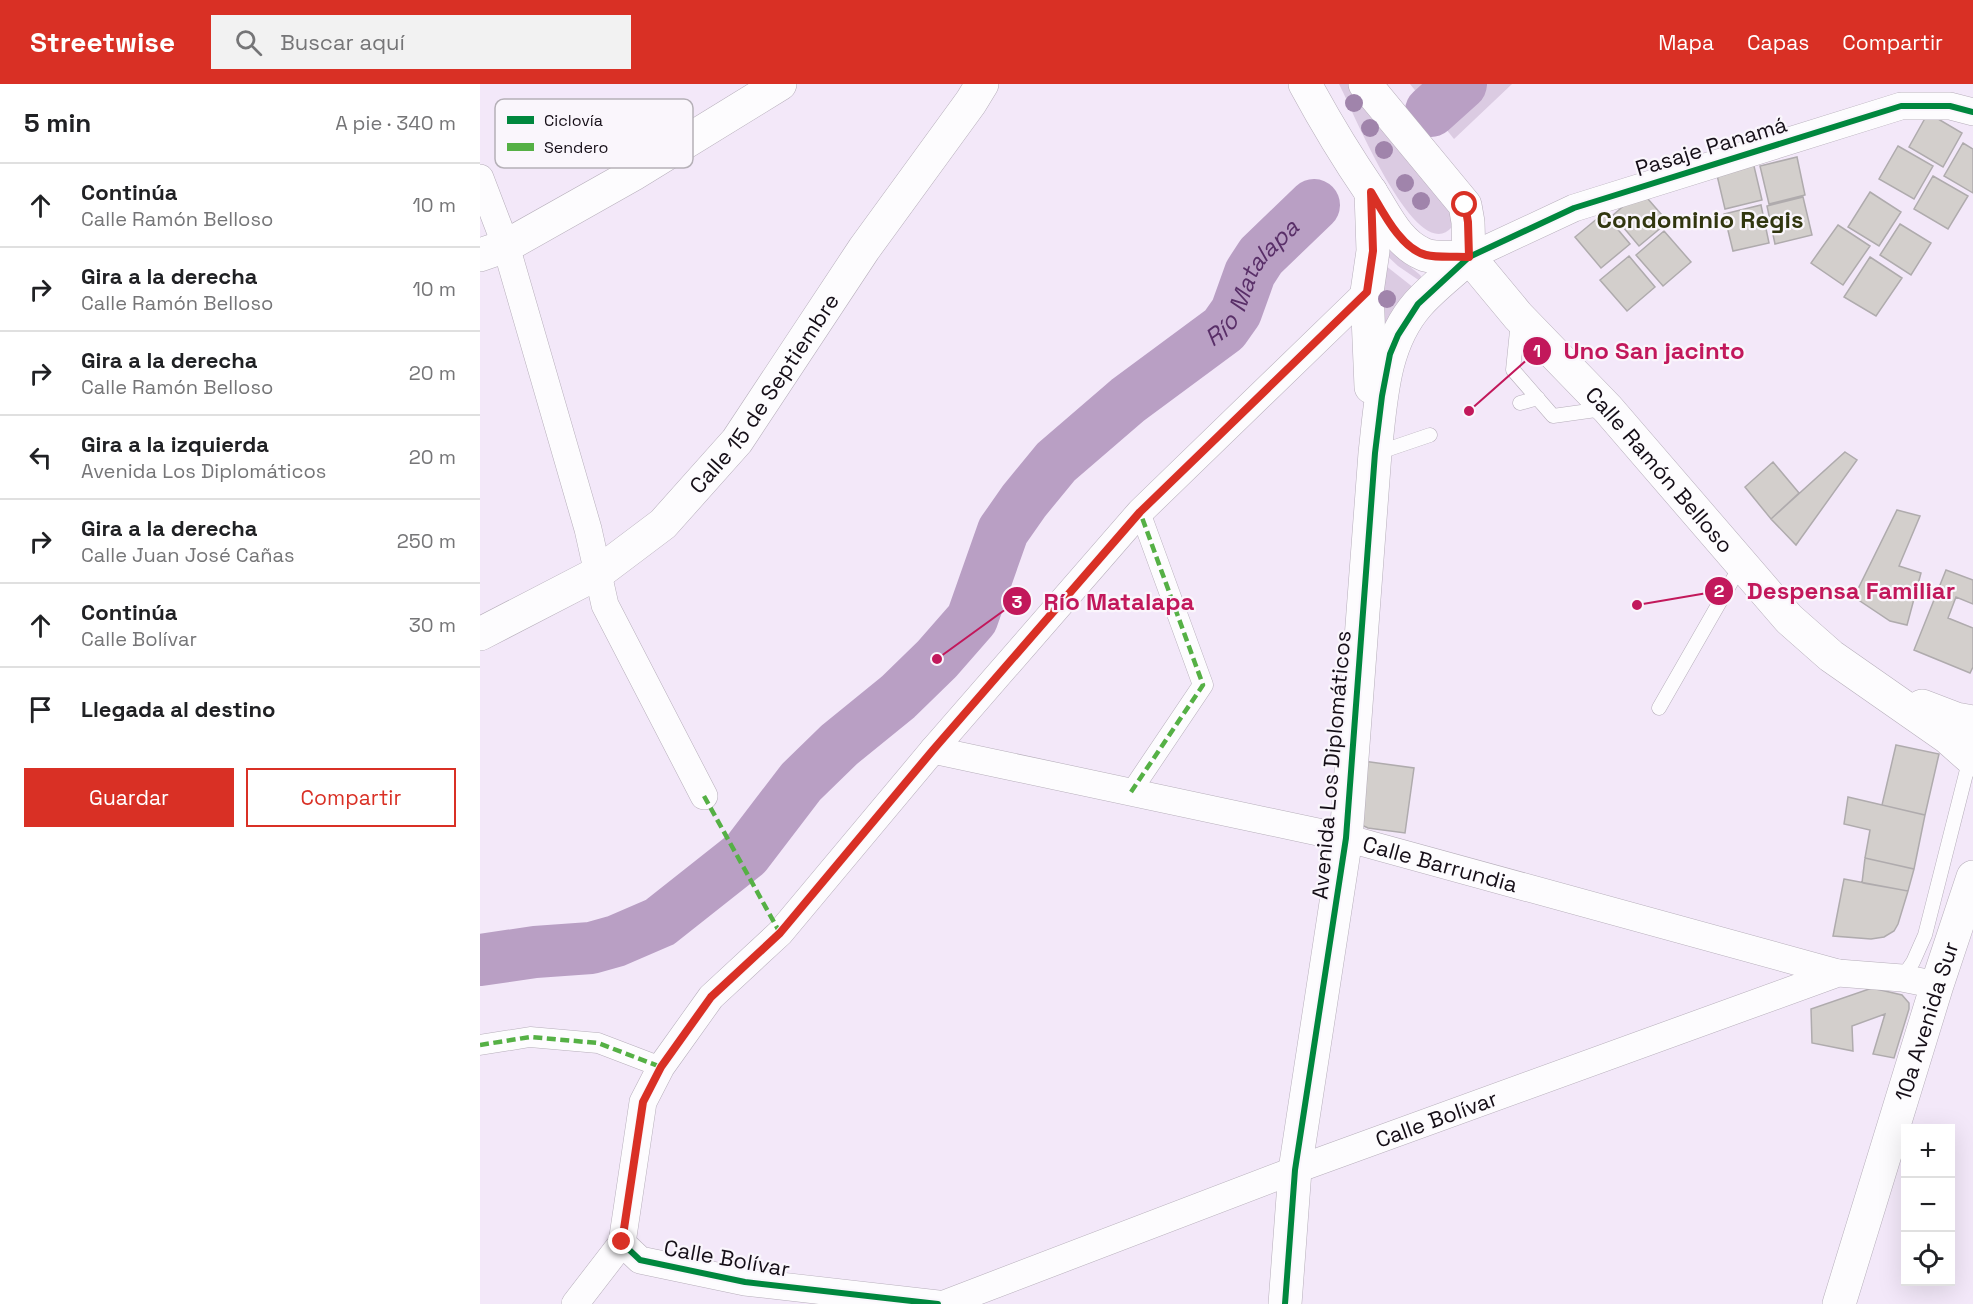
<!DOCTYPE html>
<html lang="es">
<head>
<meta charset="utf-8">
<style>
	body { margin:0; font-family:"Space Grotesk",sans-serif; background:#f2f2f2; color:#202124 }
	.controls { position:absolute; right:18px; bottom:18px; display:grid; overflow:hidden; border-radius:0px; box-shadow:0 6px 24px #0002 }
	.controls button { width:54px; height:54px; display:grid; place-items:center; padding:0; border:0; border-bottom:2px solid #e0e0e0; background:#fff; color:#202124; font:30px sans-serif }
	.stop { position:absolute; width:18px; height:18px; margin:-14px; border:4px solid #d93025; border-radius:50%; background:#fff }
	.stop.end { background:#d93025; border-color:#fff; box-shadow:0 2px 6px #0008 }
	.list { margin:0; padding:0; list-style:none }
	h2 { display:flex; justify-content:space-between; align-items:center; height:78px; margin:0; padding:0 24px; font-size:26px }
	h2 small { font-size:20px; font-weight:400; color:#757577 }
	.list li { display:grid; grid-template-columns:39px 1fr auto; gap:18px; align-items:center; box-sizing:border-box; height:84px; padding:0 24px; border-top:2px solid #e0e0e0 }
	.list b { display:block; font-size:22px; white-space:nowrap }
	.list p { margin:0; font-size:20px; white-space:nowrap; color:#757577 }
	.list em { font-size:20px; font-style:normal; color:#757577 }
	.actions { display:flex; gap:12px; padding:18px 24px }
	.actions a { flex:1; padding:14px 0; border:2px solid #d93025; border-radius:0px; text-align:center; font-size:21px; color:#d93025 }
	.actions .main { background:#d93025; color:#fff }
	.icon { flex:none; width:33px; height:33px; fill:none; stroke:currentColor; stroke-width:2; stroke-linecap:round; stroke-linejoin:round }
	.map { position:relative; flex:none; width:1493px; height:1220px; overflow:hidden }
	header { display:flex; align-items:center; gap:36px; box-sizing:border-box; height:84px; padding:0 30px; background:#d93025; color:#fff }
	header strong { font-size:28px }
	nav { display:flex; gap:33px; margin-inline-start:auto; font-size:21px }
	.search { width:420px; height:54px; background:#f2f2f2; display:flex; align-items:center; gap:15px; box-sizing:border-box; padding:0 21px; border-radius:0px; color:#757577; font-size:22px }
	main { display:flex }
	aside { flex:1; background:#fff }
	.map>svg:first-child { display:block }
</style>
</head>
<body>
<header>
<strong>Streetwise</strong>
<div class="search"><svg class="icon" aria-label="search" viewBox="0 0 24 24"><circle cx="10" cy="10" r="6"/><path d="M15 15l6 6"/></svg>Buscar aquí</div>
<nav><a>Mapa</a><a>Capas</a><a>Compartir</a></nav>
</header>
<main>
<aside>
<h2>5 min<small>A pie · 340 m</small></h2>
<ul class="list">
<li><svg class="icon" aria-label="ahead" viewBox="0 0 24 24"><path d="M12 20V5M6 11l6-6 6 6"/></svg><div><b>Continúa</b><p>Calle Ramón Belloso</p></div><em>10 m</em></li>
<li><svg class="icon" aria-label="right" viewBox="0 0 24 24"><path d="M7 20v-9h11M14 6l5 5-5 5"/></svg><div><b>Gira a la derecha</b><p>Calle Ramón Belloso</p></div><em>10 m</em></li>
<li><svg class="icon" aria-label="right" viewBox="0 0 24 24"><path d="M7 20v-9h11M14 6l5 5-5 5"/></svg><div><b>Gira a la derecha</b><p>Calle Ramón Belloso</p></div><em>20 m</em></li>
<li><svg class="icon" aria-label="left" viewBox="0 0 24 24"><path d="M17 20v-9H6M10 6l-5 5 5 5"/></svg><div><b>Gira a la izquierda</b><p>Avenida Los Diplomáticos</p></div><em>20 m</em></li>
<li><svg class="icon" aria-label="right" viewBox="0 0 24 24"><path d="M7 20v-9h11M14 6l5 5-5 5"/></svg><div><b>Gira a la derecha</b><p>Calle Juan José Cañas</p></div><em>250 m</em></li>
<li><svg class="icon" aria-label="ahead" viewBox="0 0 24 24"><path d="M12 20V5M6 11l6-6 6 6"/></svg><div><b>Continúa</b><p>Calle Bolívar</p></div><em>30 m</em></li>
<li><svg class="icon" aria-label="arrive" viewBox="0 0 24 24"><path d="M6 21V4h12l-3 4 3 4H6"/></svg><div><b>Llegada al destino</b></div></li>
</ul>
<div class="actions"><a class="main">Guardar</a><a>Compartir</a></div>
</aside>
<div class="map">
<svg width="1493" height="1220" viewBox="0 0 1493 1220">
	<rect width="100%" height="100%" fill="#f3e8f9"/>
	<path fill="#dbcbe2" d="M 859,0 L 868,0 L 969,121 L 972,143 C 936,185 871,22 859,0 Z
		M 930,0 L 1032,0 L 974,55 Z
		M 908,165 L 939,190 L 941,192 L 940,197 L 918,182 L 902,167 Z
		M 901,178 L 934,204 L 904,249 Z"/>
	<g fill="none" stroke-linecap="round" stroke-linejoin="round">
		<g stroke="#b99fc4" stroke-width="52">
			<path d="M 951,27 L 981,0"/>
			<path id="s1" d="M 0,876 L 55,868 L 111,864 L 136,857 L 180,838 L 266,770 L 321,698 L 359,661 L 418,613 L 457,575 L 492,535 L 523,447 L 544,417 L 576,378 L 648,316 L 744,245 L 756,228 L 770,189 L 781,172 L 834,121"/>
		</g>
	</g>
	<path fill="#d3cfcc" stroke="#afabad" stroke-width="1.5" d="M 1448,29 L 1482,49 L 1463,83 L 1429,63 Z
		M 1483,59 L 1493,65 L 1493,109 L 1464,92 Z
		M 1418,62 L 1453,82 L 1434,115 L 1399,95 Z
		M 1317,73 L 1325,111 L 1289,120 L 1280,82 Z
		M 1273,78 L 1282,116 L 1245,125 L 1236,87 Z
		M 1453,92 L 1488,112 L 1468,145 L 1434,125 Z
		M 1161,107 L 1188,138 L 1159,162 L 1133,131 Z
		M 1390,108 L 1421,128 L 1399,162 L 1368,143 Z
		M 1323,113 L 1332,151 L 1295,160 L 1287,122 Z
		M 1281,121 L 1289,159 L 1253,167 L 1244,130 Z
		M 1124,129 L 1150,160 L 1121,184 L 1095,153 Z
		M 1420,140 L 1451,159 L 1431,191 L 1400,171 Z
		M 1358,141 L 1390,162 L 1363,201 L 1331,179 Z
		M 1184,147 L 1211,178 L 1183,202 L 1156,171 Z
		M 1149,172 L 1175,203 L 1147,227 L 1120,196 Z
		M 1390,173 L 1422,194 L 1396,232 L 1364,213 Z
		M 1365,368 L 1377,376 L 1316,461 L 1291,435 Z
		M 1293,378 L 1319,409 L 1291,435 L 1265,403 Z
		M 1417,426 L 1440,432 L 1419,482 L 1441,489 L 1427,541 L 1410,537 L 1374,513 Z
		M 1466,486 L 1493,496 L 1493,520 L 1476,513 L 1468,534 L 1493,544 L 1493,583 L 1490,589 L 1434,566 Z
		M 1416,661 L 1459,670 L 1445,731 L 1402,721 Z
		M 883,677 L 934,684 L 925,749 L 888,744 L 875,738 Z
		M 1368,713 L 1445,731 L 1434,785 L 1385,774 L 1390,746 L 1364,740 Z
		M 1385,774 L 1434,785 L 1428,807 L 1382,799 Z
		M 1364,795 L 1428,807 L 1418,840 L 1414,847 L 1404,853 L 1391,855 L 1353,852 Z
		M 1392,904 L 1422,911 L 1429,919 L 1429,925 L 1414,974 L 1393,970 L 1405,930 L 1372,942 L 1373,967 L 1332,959 L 1331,925 Z"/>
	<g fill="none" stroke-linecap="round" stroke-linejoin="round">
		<g stroke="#b6aeba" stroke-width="15">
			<path id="service" d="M 1038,237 L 1033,286 L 1073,332 L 1123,325
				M 1040,319 L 1058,314
				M 897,369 L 950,351
				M 1179,624 L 1261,481
				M 1422,894 L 1433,878 L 1445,851 L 1490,674"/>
		</g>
		<g stroke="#b6aeba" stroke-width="21">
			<path id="pedestrian" d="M 651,708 L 723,601 L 660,428
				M 0,961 L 50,953 L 118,959 L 181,983"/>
		</g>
		<g stroke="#b6aeba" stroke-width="28">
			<g id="minor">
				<path d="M 0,94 L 26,162 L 108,445 L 125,521 L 224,712"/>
				<path d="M 989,173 L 1094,124 L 1421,22 L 1470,22 L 1493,28"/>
				<path id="s2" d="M 453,666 L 866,754 L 1358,889"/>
				<path d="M 95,1220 L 142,1159"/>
				<path d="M 458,1220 L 265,1198 L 160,1176 L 142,1159 L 163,1018 L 181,983 L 231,913 L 300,849 L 453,666 L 660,428 L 887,208"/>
				<path id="s3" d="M 464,1220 L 815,1086 L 1358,889 L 1422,894 L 1457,901"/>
			</g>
		</g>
		<g stroke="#b6aeba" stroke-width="34">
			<g id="tertiary">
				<path d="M 891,108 L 893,167 L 887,208 L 891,303"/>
				<path d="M 0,171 L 26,162 L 152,91 L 300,0"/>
				<path id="s4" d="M 0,550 L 118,489 L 183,440 L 257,357 L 384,165 L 491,18 L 502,0"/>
				<path d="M 805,1220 L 815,1086 L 866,754 L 895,369 C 901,318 902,261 938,220 C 953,203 972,189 989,173"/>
			</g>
		</g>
		<g stroke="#b6aeba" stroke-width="34">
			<g id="secondary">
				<path d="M 825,0 C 845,37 866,72 890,107 C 905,129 916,158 943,170 C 953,175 977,173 989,173"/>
				<path id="s5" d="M 885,0 L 985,121 L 988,138 L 989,173 L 1038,232 L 1128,325 L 1309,535 L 1351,572 L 1467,653 L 1493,676"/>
				<path d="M 1442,622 L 1476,635 L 1493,638"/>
				<path id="s6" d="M 1359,1220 L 1457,901 L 1493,793"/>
			</g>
		</g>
		<use href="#service" stroke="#fdfcfe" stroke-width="14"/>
		<use href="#pedestrian" stroke="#fdfcfe" stroke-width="20"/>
		<use href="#minor" stroke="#fdfcfe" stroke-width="27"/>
		<use href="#tertiary" stroke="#fdfcfe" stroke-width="33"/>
		<use href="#secondary" stroke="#fdfcfe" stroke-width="33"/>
		<path stroke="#55b045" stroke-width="4.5" stroke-dasharray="9 4.5" stroke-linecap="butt" d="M 651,708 L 723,601 L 660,428
			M 224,712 L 300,849
			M 0,961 L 50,953 L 118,959 L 181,983"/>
		<g stroke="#faf6fc" stroke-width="10">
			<path id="cycleway" d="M 458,1220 L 265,1198 L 160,1176 L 142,1159 L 163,1018 L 181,983 L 231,913 L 300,849 L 453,666 L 660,428 L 887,208
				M 805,1220 L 815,1086 L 866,754 L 895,369 L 902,312 L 910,270 L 918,251 L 938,220 L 989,173 L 1094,124 L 1421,22 L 1470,22 L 1493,28"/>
		</g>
		<use href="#cycleway" stroke="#00873e" stroke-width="6"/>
	</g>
	<g fill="#a084ab">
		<circle cx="874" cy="19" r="9"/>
		<circle cx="890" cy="44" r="9"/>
		<circle cx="904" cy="66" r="9"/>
		<circle cx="925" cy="99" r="9"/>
		<circle cx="941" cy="117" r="9"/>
		<circle cx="907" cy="215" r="9"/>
	</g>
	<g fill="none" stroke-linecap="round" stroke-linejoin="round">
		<path stroke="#d93025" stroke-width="8" d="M 142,1158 L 163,1018 L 181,983 L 231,913 L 300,849 L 453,666 L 660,428 L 887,208 L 893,167 L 891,108 C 903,128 921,165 946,171 C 959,174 975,172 989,173 L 988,138 L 985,121"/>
	</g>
	<g text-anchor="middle" stroke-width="4.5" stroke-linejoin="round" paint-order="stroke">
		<g font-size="22" fill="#150e17" stroke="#faf6fc">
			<text transform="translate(1231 62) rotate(-17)" y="8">Pasaje Panamá</text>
			<text dy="8" stroke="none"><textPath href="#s4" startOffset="380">Calle 15 de Septiembre</textPath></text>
			<text dy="8" stroke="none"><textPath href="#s5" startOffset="495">Calle Ramón Belloso</textPath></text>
			<text transform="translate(851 681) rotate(-85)" y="8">Avenida Los Diplomáticos</text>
			<text dy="8" stroke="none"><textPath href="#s2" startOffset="520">Calle Barrundia</textPath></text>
			<text dy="8" stroke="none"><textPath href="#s6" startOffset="296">10a Avenida Sur</textPath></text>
			<text dy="8" stroke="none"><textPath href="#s3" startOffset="526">Calle Bolívar</textPath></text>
			<text transform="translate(247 1174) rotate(10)" y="8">Calle Bolívar</text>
		</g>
		<g font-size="24" font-weight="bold" fill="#31360f" stroke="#faf6fc">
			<text x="1220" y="144">Condominio Regis</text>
		</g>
		<g font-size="24" font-style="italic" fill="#592f68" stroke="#faf6fc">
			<text dy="8" stroke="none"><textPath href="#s1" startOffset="1072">Río Matalapa</textPath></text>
		</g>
	</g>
	<rect x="15" y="15" width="198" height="69" rx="9" fill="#faf6fc" stroke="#b5b0b7" stroke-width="1.5"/>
	<rect x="27" y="32" width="27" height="8" fill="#00873e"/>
	<rect x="27" y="59" width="27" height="8" fill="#55b045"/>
	<g font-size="16" fill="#150e17">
		<text x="64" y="42">Ciclovía</text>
		<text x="64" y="69">Sendero</text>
	</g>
	<path fill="none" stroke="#c2185b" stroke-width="2" d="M989 327L1057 267M1157 521L1239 507M457 575L537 517"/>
	<g fill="#c2185b" stroke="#faf6fc" stroke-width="2">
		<circle cx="989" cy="327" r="6"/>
		<circle cx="1157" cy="521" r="6"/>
		<circle cx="457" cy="575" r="6"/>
		<circle cx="1057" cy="267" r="15"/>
		<circle cx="1239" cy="507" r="15"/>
		<circle cx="537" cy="517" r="15"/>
	</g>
	<g font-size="18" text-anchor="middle" font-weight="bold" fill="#fff">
		<text x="1057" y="273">1</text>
		<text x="1239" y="513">2</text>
		<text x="537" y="524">3</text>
	</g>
	<g font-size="24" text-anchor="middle" font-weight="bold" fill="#c2185b" stroke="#faf6fc" stroke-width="4.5" stroke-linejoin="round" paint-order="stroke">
		<text x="1174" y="275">Uno San jacinto</text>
		<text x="1371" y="515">Despensa Familiar</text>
		<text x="639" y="526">Río Matalapa</text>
	</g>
</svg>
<div class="controls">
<button>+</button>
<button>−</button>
<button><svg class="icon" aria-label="locate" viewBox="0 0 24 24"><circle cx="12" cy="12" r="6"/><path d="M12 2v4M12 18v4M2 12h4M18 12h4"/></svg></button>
</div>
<div class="stop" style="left:985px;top:121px"></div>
<div class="stop end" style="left:142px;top:1158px"></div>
</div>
</main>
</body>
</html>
